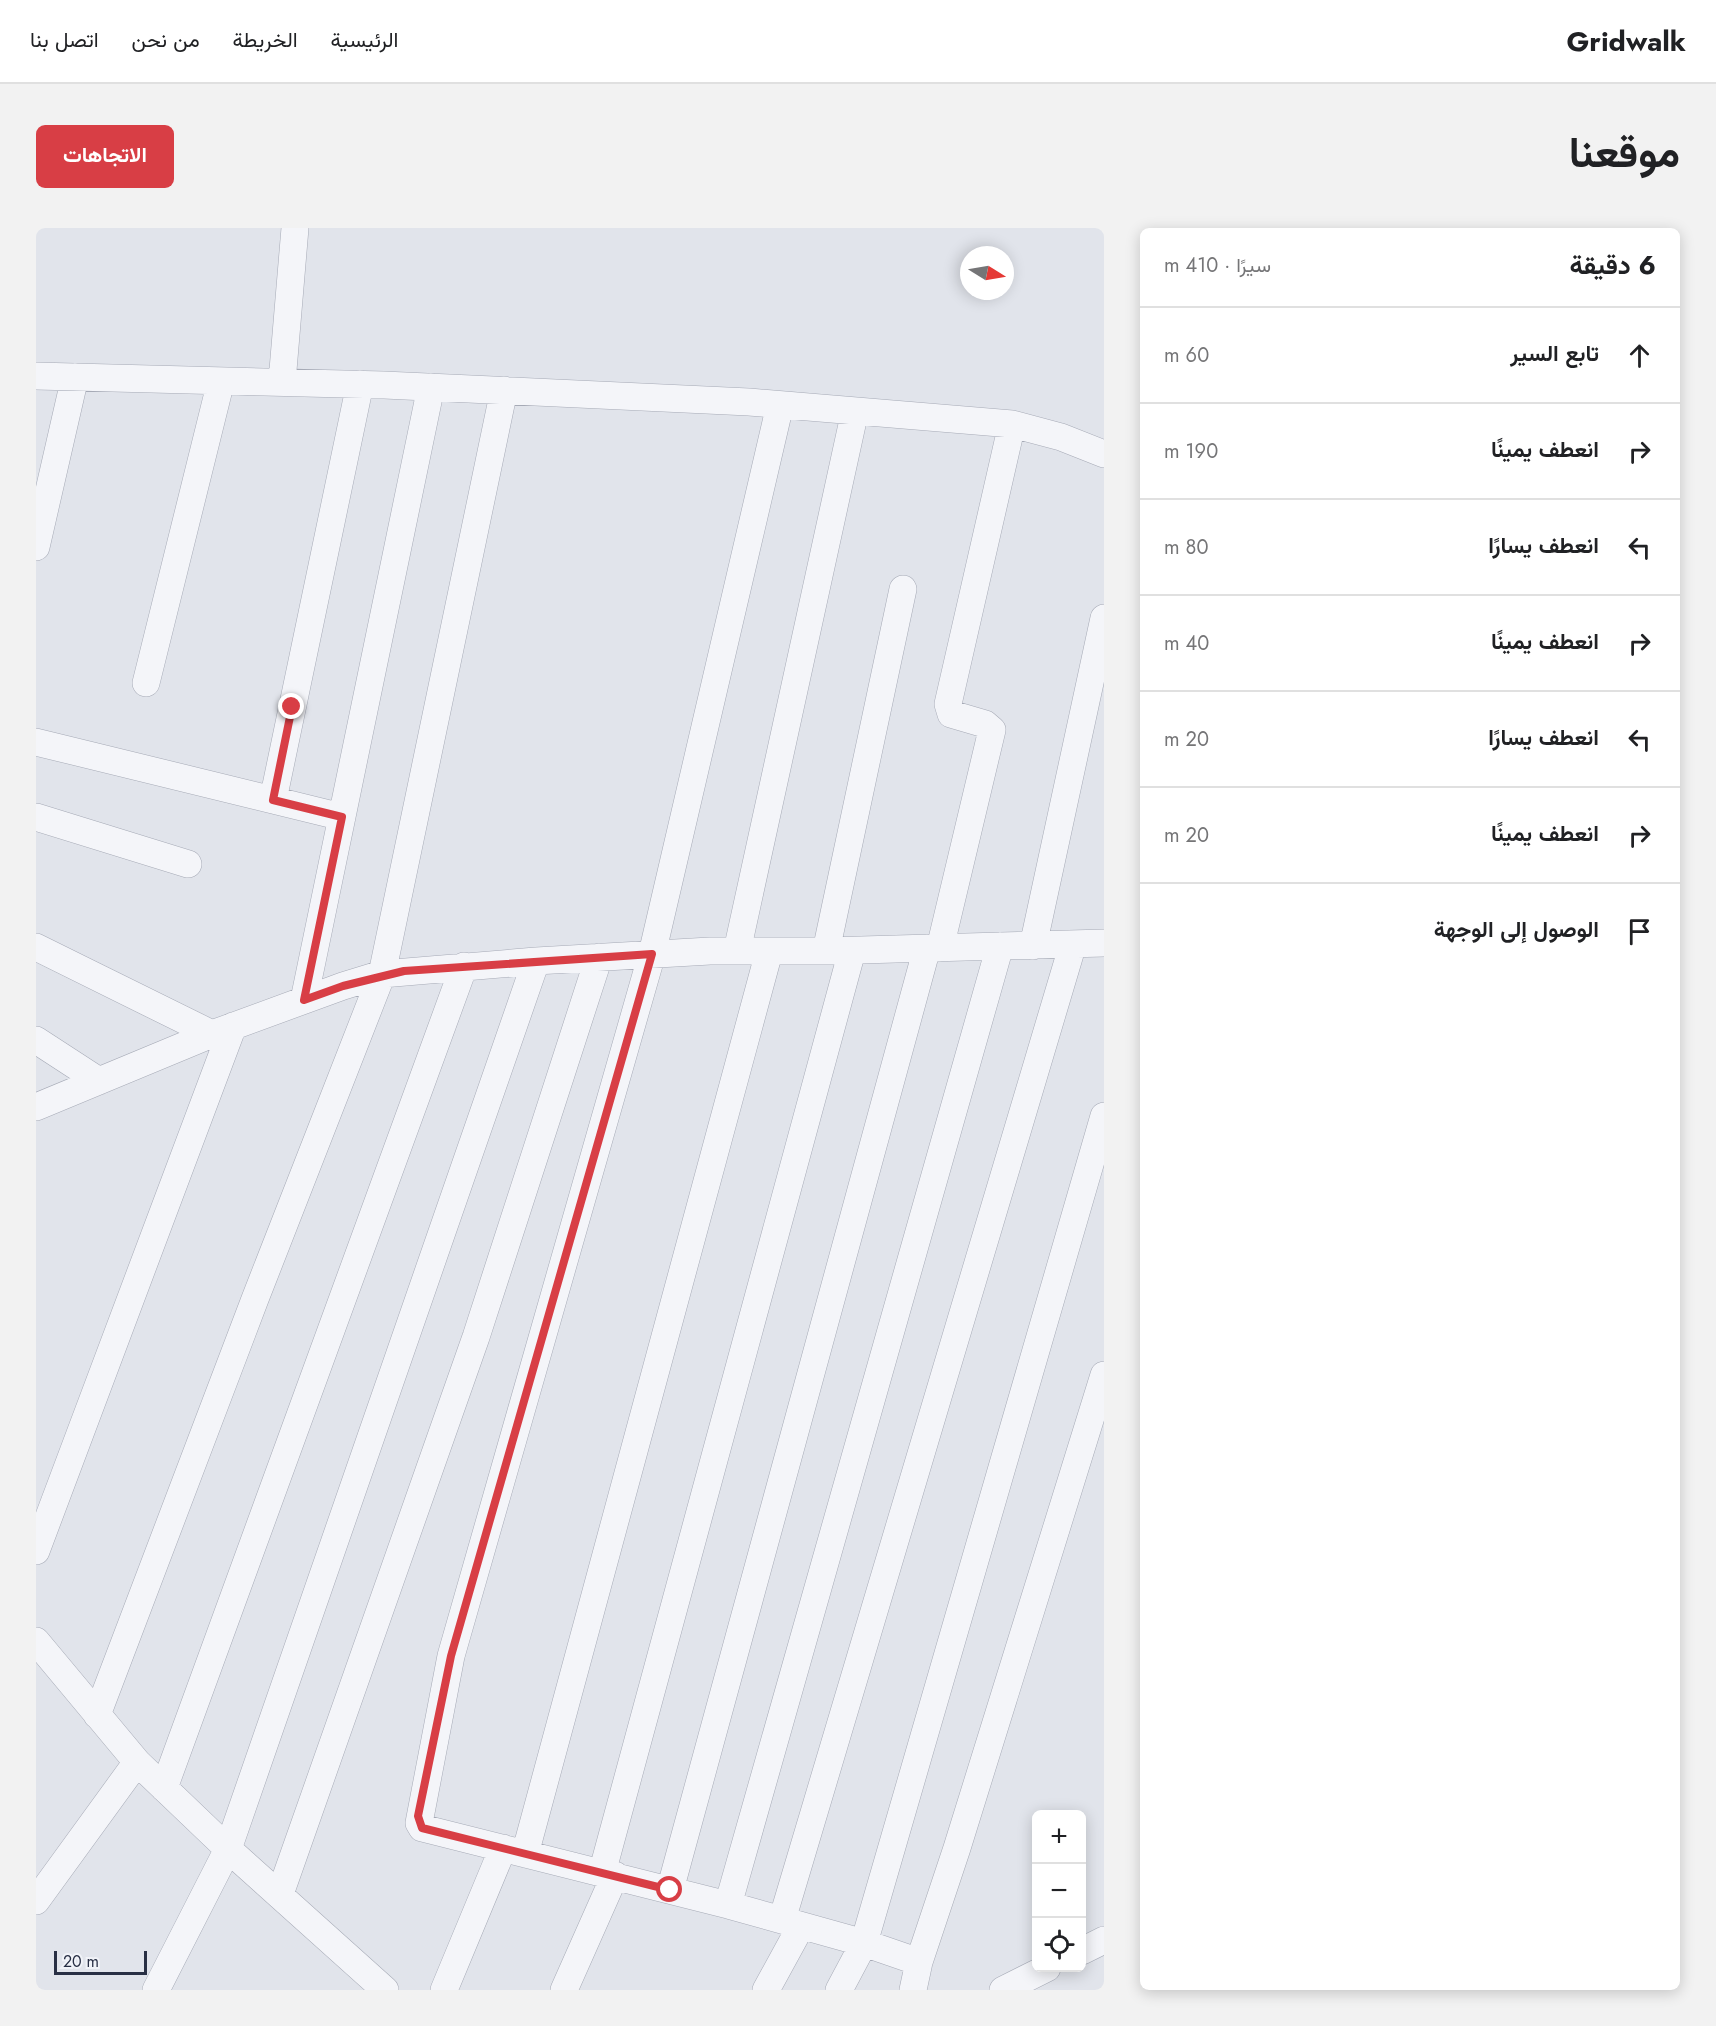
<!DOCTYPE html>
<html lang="ar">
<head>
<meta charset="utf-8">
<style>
	body { margin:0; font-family:Jost,Vazirmatn,sans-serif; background:#f2f2f2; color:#202124; direction:rtl }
	.controls { position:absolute; right:18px; bottom:18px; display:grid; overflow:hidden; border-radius:9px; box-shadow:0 3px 15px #0003 }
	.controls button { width:54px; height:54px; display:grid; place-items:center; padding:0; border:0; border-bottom:2px solid #e0e0e0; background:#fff; color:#202124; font:30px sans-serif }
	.compass { position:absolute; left:924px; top:18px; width:54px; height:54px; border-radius:50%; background:#fff; box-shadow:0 3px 15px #0003; rotate:101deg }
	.scale { position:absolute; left:18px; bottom:15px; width:93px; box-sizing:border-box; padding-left:6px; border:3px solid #282f44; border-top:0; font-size:16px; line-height:21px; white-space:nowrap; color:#282f44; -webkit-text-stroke:4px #f1f3f8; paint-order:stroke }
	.stop { position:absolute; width:18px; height:18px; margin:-14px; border:4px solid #d83e45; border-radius:50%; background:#fff }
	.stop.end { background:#d83e45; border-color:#fff; box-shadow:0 2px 6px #0008 }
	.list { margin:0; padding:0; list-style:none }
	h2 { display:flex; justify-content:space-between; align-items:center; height:78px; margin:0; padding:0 24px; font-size:26px }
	h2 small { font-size:20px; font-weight:400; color:#757577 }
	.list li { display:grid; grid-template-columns:39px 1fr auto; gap:18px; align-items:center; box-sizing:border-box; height:96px; padding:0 24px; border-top:2px solid #e0e0e0 }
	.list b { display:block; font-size:22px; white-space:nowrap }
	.list em { font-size:20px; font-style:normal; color:#757577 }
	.icon { flex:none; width:33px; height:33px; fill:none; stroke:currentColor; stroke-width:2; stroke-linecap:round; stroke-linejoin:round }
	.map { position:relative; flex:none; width:1068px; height:1762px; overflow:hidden; direction:ltr; border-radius:9px }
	header { display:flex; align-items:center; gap:36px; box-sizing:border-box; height:84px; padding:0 30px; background:#fff; border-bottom:2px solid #e0e0e0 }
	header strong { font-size:28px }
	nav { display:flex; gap:33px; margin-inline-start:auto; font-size:21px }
	.intro { display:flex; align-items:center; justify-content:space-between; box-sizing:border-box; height:144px; padding:0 36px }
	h1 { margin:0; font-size:42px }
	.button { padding:15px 27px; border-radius:9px; background:#d83e45; color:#fff; font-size:21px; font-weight:700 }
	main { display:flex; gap:36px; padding:0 36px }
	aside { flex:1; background:#fff; border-radius:9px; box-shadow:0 3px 15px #0003 }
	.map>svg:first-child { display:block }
</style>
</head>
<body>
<header>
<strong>Gridwalk</strong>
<nav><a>الرئيسية</a><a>الخريطة</a><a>من نحن</a><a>اتصل بنا</a></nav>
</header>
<div class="intro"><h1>موقعنا</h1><a class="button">الاتجاهات</a></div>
<main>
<aside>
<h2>6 دقيقة<small>سيرًا · 410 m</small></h2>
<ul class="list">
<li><svg class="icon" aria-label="ahead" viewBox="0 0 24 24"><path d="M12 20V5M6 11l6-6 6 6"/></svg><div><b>تابع السير</b></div><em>60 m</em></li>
<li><svg class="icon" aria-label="right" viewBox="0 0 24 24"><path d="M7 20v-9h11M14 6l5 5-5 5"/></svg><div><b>انعطف يمينًا</b></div><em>190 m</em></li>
<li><svg class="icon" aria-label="left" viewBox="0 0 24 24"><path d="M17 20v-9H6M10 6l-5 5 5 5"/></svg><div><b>انعطف يسارًا</b></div><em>80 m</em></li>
<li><svg class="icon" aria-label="right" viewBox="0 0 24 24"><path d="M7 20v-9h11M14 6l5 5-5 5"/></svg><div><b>انعطف يمينًا</b></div><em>40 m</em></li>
<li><svg class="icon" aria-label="left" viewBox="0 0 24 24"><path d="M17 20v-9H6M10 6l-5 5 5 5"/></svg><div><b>انعطف يسارًا</b></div><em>20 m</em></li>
<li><svg class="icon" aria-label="right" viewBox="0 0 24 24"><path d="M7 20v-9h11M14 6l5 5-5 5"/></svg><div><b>انعطف يمينًا</b></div><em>20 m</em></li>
<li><svg class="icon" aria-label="arrive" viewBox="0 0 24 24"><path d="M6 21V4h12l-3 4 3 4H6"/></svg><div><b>الوصول إلى الوجهة</b></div></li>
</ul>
</aside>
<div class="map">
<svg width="1068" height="1762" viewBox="0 0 1068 1762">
	<rect width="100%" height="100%" fill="#e1e4eb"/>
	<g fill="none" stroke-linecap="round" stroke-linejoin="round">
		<g stroke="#a6aab6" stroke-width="28">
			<path id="street" d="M 0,148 L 348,157 L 713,174 L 976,196 L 1025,209 L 1068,226
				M 246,154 L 259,0
				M 744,177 L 616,726 L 415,1428 L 383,1595 L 386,1600 L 398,1603 L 692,1677 L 828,1715 L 883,1734 L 921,1620 L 1068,1147
				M 0,319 L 39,149
				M 110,455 L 185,153
				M 0,514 L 306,589
				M 237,572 L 324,156
				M 0,589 L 152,636
				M 997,718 L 1068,390
				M 0,719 L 176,806
				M 904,720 L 956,502 L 949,496 L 915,486 L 912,476 L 976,196
				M 701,723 L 819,183
				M 790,723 L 867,361
				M 268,772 L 395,159
				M 0,812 L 63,853
				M 0,879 L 176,806 L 307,758 L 346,746 L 500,733 L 674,723 L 790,723 L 1068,715
				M 0,1323 L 197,798
				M 0,1413 L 101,1534 L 192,1621 L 349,1762
				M 61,1487 L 219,1071 L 346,746 L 468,162
				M 128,1560 L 428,738
				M 489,1626 L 733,724
				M 566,1645 L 816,723
				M 634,1662 L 891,720
				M 244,1666 L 440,1109 L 563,729
				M 0,1673 L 101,1534
				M 692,1677 L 964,718
				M 746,1692 L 1037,716
				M 1046,1723 L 1068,1712
				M 120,1762 L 192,1621 L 500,733
				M 408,1762 L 467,1620
				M 528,1762 L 579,1647
				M 730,1762 L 765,1698
				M 803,1762 L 828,1715 L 1068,888
				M 877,1762 L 883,1734
				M 967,1762 L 1011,1740"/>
		</g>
		<use href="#street" stroke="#f4f5f9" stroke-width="27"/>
	</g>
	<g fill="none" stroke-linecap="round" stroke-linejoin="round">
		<path stroke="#d83e45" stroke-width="8" d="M 256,479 L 237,572 L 306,589 L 268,772 L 307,758 L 368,743 L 616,726 L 415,1428 L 382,1588 L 386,1600 L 634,1662"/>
	</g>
</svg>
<div class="controls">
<button>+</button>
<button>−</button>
<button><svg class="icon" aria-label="locate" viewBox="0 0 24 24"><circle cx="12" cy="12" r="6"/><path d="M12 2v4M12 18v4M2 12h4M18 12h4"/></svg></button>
</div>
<svg class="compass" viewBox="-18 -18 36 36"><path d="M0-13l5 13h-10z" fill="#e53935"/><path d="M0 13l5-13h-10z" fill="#757577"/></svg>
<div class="scale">20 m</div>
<div class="stop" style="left:634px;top:1662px"></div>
<div class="stop end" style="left:256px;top:479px"></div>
</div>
</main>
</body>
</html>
